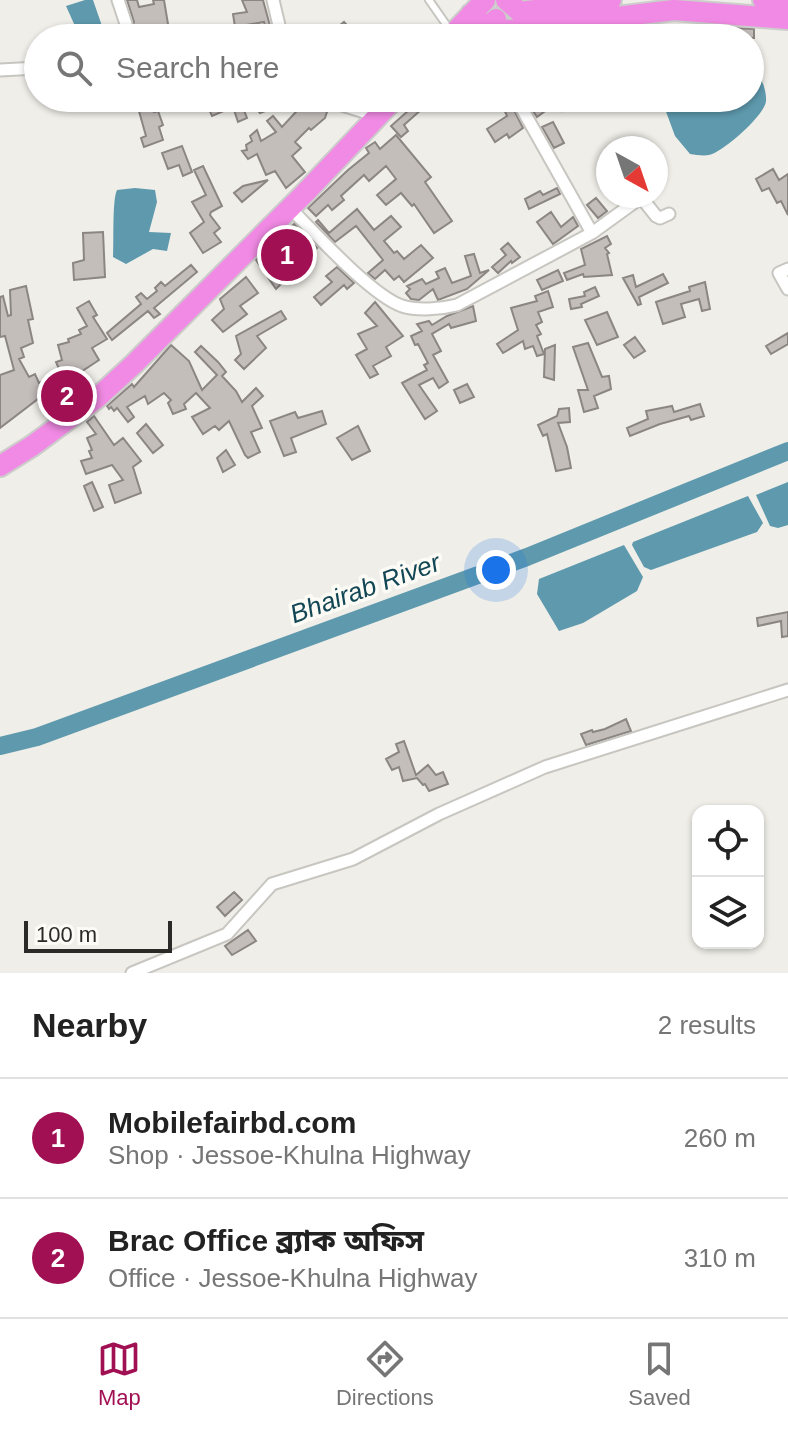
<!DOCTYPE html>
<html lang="en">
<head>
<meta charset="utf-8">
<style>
	body { margin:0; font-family:Arial,"Noto Sans Bengali",sans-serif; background:#f6f6f6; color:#222 }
	.controls { position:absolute; right:24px; bottom:24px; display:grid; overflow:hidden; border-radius:16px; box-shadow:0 2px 6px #0004 }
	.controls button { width:72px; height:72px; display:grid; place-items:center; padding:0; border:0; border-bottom:2px solid #e0e0e0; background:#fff; color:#222; font:40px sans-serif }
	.compass { position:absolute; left:596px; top:136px; width:72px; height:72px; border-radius:50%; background:#fff; box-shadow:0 2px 6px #0004; rotate:140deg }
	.scale { position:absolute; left:24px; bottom:20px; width:148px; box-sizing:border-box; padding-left:8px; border:4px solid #2b2a28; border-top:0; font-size:22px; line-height:28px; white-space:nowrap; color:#2b2a28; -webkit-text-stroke:6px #fcfbf5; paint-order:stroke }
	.you { position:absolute; left:496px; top:570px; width:28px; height:28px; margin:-20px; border:6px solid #fff; border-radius:50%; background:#1a73e8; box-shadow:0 0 0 12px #1a73e833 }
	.badge { display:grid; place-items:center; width:52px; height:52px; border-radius:50%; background:#a21054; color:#fff; font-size:26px; font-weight:700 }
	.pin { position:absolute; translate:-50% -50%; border:4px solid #fff; box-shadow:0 2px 8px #0006 }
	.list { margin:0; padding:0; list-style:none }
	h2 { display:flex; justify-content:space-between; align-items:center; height:104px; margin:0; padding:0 32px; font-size:34px }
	h2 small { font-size:26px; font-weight:400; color:#767676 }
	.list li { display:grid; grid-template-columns:52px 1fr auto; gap:24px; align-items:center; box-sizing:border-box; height:120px; padding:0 32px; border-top:2px solid #e0e0e0 }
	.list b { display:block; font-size:30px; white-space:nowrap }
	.list p { margin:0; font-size:26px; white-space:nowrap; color:#767676 }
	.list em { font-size:26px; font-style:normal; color:#767676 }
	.icon { flex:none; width:44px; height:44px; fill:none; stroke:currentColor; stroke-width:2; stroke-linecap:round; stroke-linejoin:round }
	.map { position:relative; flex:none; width:788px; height:973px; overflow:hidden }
	.search { position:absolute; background:#fff; box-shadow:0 2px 6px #0004; left:24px; right:24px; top:24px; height:88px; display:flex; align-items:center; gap:20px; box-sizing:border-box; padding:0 28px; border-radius:44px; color:#767676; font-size:30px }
	.sheet { height:344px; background:#fff }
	nav { display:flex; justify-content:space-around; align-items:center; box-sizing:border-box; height:112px; border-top:2px solid #e0e0e0; background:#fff; font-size:22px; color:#767676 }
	nav a { display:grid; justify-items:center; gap:4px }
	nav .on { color:#a21054 }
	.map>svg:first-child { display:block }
</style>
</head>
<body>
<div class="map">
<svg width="788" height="973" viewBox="0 0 788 973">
	<rect width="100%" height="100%" fill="#efeee8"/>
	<path fill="#5e99ad" d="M 85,0 L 93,0 L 102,26 L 90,34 L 79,35 L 66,6 Z
		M 750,61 C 758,72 767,87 766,101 C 765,115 723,152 709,155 C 704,156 696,155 690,154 L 675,136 L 661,98 L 750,98 Z
		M 135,188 L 155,190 L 157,202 L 149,232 L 171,233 L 167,251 L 153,249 L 126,264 L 113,257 C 114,242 112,200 117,190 Z
		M 788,482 L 788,525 L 778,528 L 770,526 L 756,495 Z
		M 748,496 L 763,523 L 757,532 L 651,570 L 644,567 L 632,545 L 633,542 Z
		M 624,545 L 643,577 L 637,591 L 583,623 L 559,631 L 537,594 L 539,579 Z"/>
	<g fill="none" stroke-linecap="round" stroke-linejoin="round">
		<path stroke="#5e99ad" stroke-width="18" d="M 0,746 L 37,737 L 527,557 L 788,451"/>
	</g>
	<path fill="#c4bebb" stroke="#8c8683" stroke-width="2" d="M 127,0 L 137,0 L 139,7 L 154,4 L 153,0 L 164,0 L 170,36 L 131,38 L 130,31 L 134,22 Z
		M 242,0 L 263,0 L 273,37 L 268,38 L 264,22 L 235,27 L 233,14 L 247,12 Z
		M 344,22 L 355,34 L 350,38 L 337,38 L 332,32 Z
		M 732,28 L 754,29 L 754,38 L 731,38 Z
		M 204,98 L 239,98 L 247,118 L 238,122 L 233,107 L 212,116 Z
		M 247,98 L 299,98 L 299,99 L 280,106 L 266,107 L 268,110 L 260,113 Z
		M 499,98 L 508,98 L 523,128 L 509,138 L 507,134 L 495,142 L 487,129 L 507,116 Z
		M 548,98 L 567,98 L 571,104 L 562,111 L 556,103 L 537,117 L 530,106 L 534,104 L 536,107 Z
		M 149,99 L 154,112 L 158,111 L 163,125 L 159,127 L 163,140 L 144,147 L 141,138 L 146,136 L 137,104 Z
		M 306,101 L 315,110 L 316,105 L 328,109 L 325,118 L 311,130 L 309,128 L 295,142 L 301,148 L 292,156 L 305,172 L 286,188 L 275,171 L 266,175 L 257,154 L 248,159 L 242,151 L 247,150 L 246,145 L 252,141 L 250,136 L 257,130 L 261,141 L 276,132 L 267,121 L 273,116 L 282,127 Z
		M 417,103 L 422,109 L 404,125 L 408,131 L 401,137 L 391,126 Z
		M 553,122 L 564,143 L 554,148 L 542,127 Z
		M 396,135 L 431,177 L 425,182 L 452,221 L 434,233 L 414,204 L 412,206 L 401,193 L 386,205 L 377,195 L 396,179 L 386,166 L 369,181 L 364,175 L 341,196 L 344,200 L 332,210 L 328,205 L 316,216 L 308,208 L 348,170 L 369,153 L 366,148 L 375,142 L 380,149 Z
		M 182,146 L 192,172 L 183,176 L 179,165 L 168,169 L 162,153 Z
		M 203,166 L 222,206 L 211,212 L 210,215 L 220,228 L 214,233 L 221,242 L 203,253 L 190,233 L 204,222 L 192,202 L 206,195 L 194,170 Z
		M 773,169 L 779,180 L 788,174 L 788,215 L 781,201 L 777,203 L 769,188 L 762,191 L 756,179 Z
		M 268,180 L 242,202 L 234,193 L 243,186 Z
		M 557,188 L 560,194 L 529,209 L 525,199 L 540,191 L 543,195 Z
		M 596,198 L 607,211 L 598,218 L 587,205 Z
		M 357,209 L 374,230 L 391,216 L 401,227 L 384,241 L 394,253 L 397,251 L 404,259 L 421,245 L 433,258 L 404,282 L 399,276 L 394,280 L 385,270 L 375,279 L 368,273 L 383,260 L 356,226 L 335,242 L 316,222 L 318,220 L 329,233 Z
		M 551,212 L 561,227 L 573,217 L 578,226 L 553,244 L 537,222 Z
		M 294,224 L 317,248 L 276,289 L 256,260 Z
		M 103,232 L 105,277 L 74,280 L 73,263 L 84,260 L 83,233 Z
		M 607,236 L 611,244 L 605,248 L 609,253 L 607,254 L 612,275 L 584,277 L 583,274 L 567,280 L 564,273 L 585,265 L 581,249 Z
		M 508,243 L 520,257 L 512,263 L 511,261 L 498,273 L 492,267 L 506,255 L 501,249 Z
		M 474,254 L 480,273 L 489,270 L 467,289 L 438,300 L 433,289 L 419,300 L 411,299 L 406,293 L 410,289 L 407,286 L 422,279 L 426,284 L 439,278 L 436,272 L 445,268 L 452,283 L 471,276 L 465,256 Z
		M 191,265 L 197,272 L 154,308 L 160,314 L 154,318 L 148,311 L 112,340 L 107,333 L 141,304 L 136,297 L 141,293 L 147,299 L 157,291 L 155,288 L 161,282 L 165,286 Z
		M 337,267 L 354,283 L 347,289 L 344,285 L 321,305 L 314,297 L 332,282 L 326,276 Z
		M 558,270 L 563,281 L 542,290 L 537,280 Z
		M 663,274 L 668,283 L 639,297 L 641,304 L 638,305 L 623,278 L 633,275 L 636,287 Z
		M 246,277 L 258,293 L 240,306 L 247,314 L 223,332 L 212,320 L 224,309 L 220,299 Z
		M 705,282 L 710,309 L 702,311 L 699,299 L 681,304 L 685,317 L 663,324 L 656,302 L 690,291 L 689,287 Z
		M 26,286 L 33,319 L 28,320 L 33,343 L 21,348 L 24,357 L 19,359 L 29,377 L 35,374 L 39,383 L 53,378 L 51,374 L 60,371 L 56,362 L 62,360 L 58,345 L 69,342 L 68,339 L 81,334 L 79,330 L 87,326 L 77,308 L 89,301 L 97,315 L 93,317 L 107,339 L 92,348 L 99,360 L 78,374 L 82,386 L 38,399 L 0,428 L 0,375 L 14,370 L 5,336 L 0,337 L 0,297 L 3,296 L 8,316 L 11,315 L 10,290 Z
		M 595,287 L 599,296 L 581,304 L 582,307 L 571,309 L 569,299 L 585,296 L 584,292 Z
		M 548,291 L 553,307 L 538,312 L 542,322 L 536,325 L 541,334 L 537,336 L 544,354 L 537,356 L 533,346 L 525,349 L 523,341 L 503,353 L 497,344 L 518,330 L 511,308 L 537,301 L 535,296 Z
		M 375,302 L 403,336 L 386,347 L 391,356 L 373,366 L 378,374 L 370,378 L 356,355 L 367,349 L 358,334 L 377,326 L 365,313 Z
		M 473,306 L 476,321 L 451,328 L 449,324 L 432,334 L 441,351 L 433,355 L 448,382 L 439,388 L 433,378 L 419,385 L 437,411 L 425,419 L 402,383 L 427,370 L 424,365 L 428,363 L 418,344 L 415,345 L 411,336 L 422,331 L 417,324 L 429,321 L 432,325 L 447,316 Z
		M 281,311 L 286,319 L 257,336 L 266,348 L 244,369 L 235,360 L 241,354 L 236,336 Z
		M 607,312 L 618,337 L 597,345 L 585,320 Z
		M 788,333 L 788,344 L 771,354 L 766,346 Z
		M 635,337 L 645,351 L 634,358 L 624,345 Z
		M 588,343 L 602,377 L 609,376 L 611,389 L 594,396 L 598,408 L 584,412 L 578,390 L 588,390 L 573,347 Z
		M 171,345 L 189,361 L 202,390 L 217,375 L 195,352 L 201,346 L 218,362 L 226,372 L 222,376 L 236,391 L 242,402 L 256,388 L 263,396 L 252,406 L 262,428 L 251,432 L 260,452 L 248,458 L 245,455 L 229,421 L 219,430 L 215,426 L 203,434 L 192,417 L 210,408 L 196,393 L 184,404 L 186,409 L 173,414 L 168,403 L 171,400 L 164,393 L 148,404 L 145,396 L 127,407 L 134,417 L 128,422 L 117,408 L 114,411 L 111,407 L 109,409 L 107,406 L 132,384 L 134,387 Z
		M 555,345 L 554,380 L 544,377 L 545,349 Z
		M 467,384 L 474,397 L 460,403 L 454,390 Z
		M 700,404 L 704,416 L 691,420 L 689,416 L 660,424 L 630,436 L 627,428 L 648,419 L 646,411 L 672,406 L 674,412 Z
		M 569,408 L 570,422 L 558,423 L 567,447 L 571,468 L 556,471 L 547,434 L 543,436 L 538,425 L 557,416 L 559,409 Z
		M 322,411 L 326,424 L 291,438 L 296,452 L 284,456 L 270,421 L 295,412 L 298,418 Z
		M 94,416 L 114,445 L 123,438 L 141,461 L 133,467 L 141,493 L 115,503 L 109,485 L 123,480 L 112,465 L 86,474 L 81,461 L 92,458 L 89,451 L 92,450 L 87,438 L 96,434 L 87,422 Z
		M 146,424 L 163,445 L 153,453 L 137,433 Z
		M 358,426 L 370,451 L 352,460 L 337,438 Z
		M 226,450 L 235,465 L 223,472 L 217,458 Z
		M 92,482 L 103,507 L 94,511 L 84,486 Z
		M 788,612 L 788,636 L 782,637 L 781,621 L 758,626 L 757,618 Z
		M 626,719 L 631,731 L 586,745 L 581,734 L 592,730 L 593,732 L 605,729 Z
		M 404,741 L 416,775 L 428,765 L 436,775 L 443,772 L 448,784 L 429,791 L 425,784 L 423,785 L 417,778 L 403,781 L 399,767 L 392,770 L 386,759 L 399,752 L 396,744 Z
		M 234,892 L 242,900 L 225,916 L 217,907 Z
		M 248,930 L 256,941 L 232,955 L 225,946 Z"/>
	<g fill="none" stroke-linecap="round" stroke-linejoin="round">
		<g stroke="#c7c6c0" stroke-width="10">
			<path id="lane" d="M 429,0 L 450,30"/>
		</g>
		<g stroke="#c7c6c0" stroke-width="15">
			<path id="street" d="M 118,0 L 126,24
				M 273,0 L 282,38
				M 0,70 L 38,68
				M 320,98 L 377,116
				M 516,98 L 592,233
				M 585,98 L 587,100
				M 641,197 L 656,216 L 660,218 L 669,214
				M 290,208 C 315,233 371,295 402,306 C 418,311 441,309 457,305 L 592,233 L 643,196
				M 788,269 L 779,273 L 788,289
				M 132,973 L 227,934 L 272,884 L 353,859 L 439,814 L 545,767 L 788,690"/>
		</g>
		<g stroke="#cccccb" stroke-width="24">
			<path id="highway" d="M 506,0 L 520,12 L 611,0
				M 763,0 L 788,3
				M 471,14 L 487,28 L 509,30 L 674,10 L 788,19
				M 449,38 L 485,0
				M 469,38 L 487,28 L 496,19
				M 0,466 L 32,446 L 97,398 L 134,364 L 305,193 L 395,98"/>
		</g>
		<use href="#lane" stroke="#fff" stroke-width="6"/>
		<use href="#street" stroke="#fff" stroke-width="11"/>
		<use href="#highway" stroke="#f18ae4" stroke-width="20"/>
	</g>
	<g text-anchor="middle" stroke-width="7" stroke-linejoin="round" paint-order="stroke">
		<g font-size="26" font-style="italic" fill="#134756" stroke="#fcfbf5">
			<text transform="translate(365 588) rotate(-20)" y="9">Bhairab River</text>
		</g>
	</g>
</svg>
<div class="controls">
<button><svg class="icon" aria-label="locate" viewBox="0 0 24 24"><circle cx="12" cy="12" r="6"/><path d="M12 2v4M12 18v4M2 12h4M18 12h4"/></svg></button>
<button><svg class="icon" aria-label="layers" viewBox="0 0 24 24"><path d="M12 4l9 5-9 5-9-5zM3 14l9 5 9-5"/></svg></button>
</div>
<svg class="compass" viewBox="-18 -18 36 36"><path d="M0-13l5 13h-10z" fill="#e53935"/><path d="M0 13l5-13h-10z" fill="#767676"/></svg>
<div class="scale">100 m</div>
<div class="you"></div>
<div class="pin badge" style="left:287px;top:255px">1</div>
<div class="pin badge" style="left:67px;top:396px">2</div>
<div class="search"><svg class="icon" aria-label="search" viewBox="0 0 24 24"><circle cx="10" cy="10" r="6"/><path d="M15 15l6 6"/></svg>Search here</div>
</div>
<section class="sheet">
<h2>Nearby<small>2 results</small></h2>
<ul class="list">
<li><span class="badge">1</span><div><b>Mobilefairbd.com</b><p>Shop · Jessoe-Khulna Highway</p></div><em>260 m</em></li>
<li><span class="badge">2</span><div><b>Brac Office ব্র্যাক অফিস</b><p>Office · Jessoe-Khulna Highway</p></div><em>310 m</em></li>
</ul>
</section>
<nav>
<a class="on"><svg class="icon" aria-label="map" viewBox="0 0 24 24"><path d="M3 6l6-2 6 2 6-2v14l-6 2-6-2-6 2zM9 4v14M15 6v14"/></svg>Map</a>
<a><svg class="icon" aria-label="directions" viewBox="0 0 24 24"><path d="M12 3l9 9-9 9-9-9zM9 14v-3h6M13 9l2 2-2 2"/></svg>Directions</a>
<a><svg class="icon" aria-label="saved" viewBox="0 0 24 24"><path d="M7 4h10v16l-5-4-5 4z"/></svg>Saved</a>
</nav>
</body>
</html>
